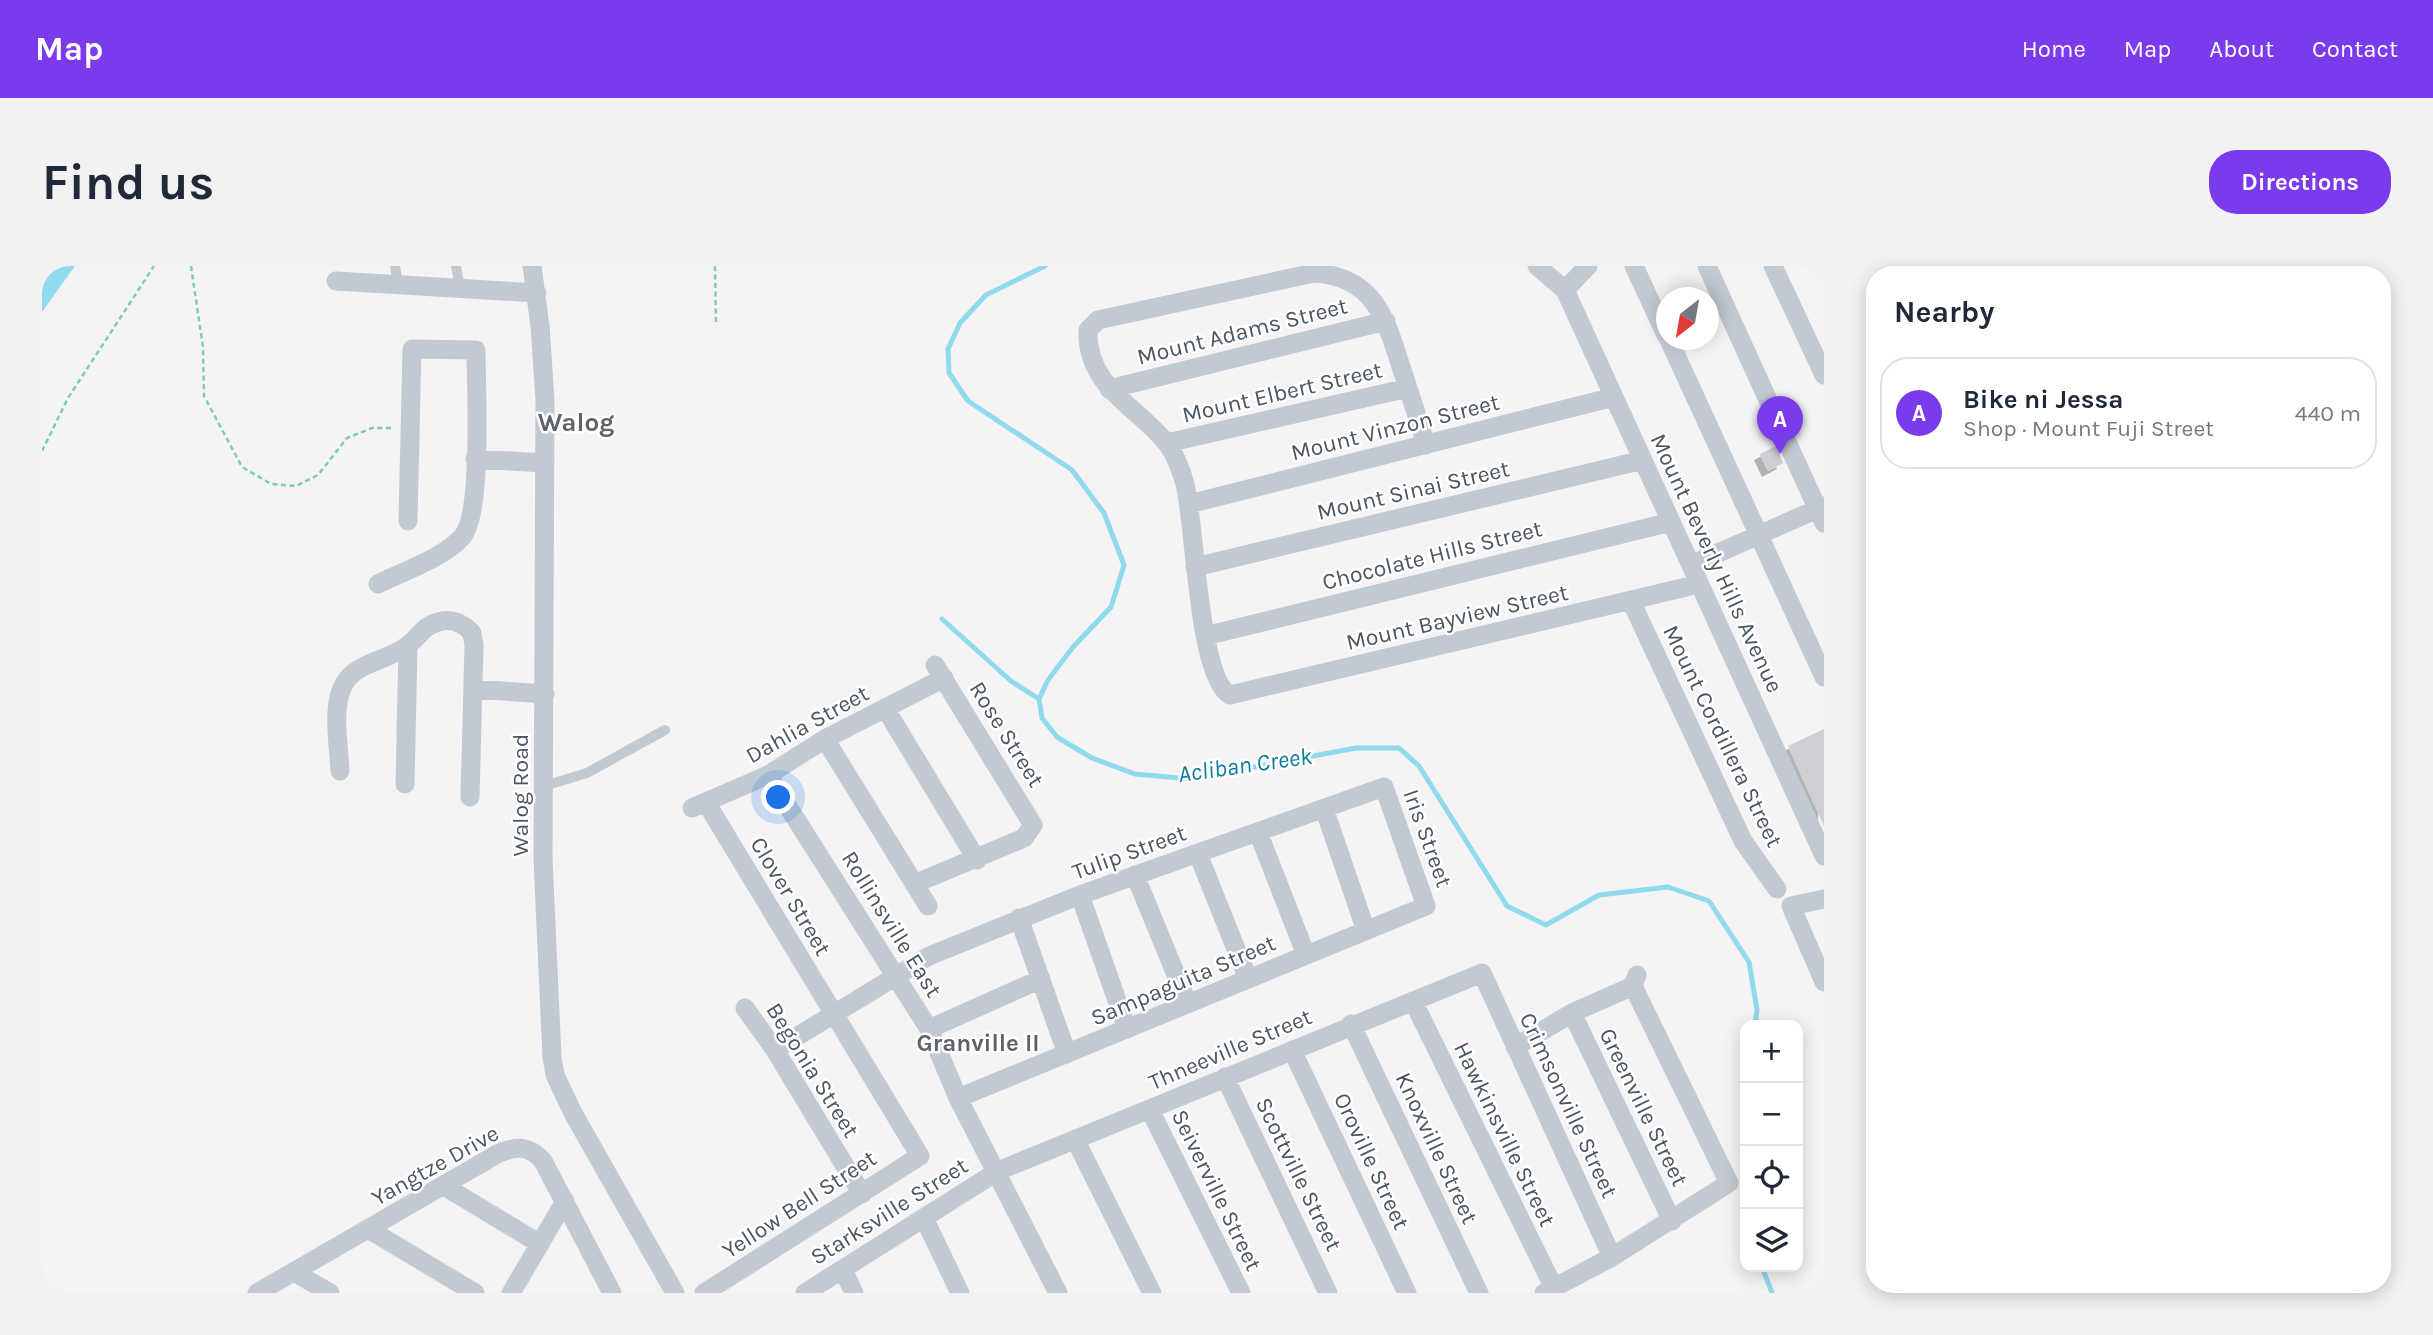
<!DOCTYPE html>
<html lang="en">
<head>
<meta charset="utf-8">
<style>
	body { margin:0; font-family:Karla,sans-serif; background:#f2f2f3; color:#1f2937 }
	.controls { position:absolute; right:21px; bottom:21px; display:grid; overflow:hidden; border-radius:14px; box-shadow:0 4px 18px #0003 }
	.controls button { width:63px; height:63px; display:grid; place-items:center; padding:0; border:0; border-bottom:2px solid #e0e1e3; background:#fff; color:#1f2937; font:35px sans-serif }
	.compass { position:absolute; left:1614px; top:21px; width:63px; height:63px; border-radius:50%; background:#fff; box-shadow:0 4px 18px #0003; rotate:211deg }
	.you { position:absolute; left:737px; top:532px; width:24px; height:24px; margin:-18px; border:5px solid #fff; border-radius:50%; background:#1a73e8; box-shadow:0 0 0 10px #1a73e833 }
	.badge { display:grid; place-items:center; width:46px; height:46px; border-radius:50%; background:#7c3aed; color:#fff; font-size:23px; font-weight:700 }
	.pin { position:absolute; translate:-50% -58px; filter:drop-shadow(0 2px 4px #0008) }
	.pin::after { content:''; position:absolute; top:37px; width:24px; height:21px; background:inherit; clip-path:polygon(0 0,100% 0,50% 100%) }
	.list { margin:0; padding:0; list-style:none }
	h2 { display:flex; justify-content:space-between; align-items:center; height:91px; margin:0; padding:0 28px; font-size:30px }
	h2 small { font-size:23px; font-weight:400; color:#747a83 }
	.list li { display:grid; grid-template-columns:46px 1fr auto; gap:21px; align-items:center; box-sizing:border-box; height:112px; margin:0 14px 14px; padding:0 14px; border:2px solid #e0e1e3; border-radius:28px }
	.list b { display:block; font-size:26px; white-space:nowrap }
	.list p { margin:0; font-size:23px; white-space:nowrap; color:#747a83 }
	.list em { font-size:23px; font-style:normal; color:#747a83 }
	.icon { flex:none; width:38px; height:38px; fill:none; stroke:currentColor; stroke-width:2; stroke-linecap:round; stroke-linejoin:round }
	.map { position:relative; flex:none; width:1782px; height:1027px; overflow:hidden; border-radius:28px }
	header { display:flex; align-items:center; gap:42px; box-sizing:border-box; height:98px; padding:0 35px; background:#7c3aed; color:#fff }
	header strong { font-size:33px }
	nav { display:flex; gap:38px; margin-inline-start:auto; font-size:24px }
	.intro { display:flex; align-items:center; justify-content:space-between; box-sizing:border-box; height:168px; padding:0 42px }
	h1 { margin:0; font-size:49px }
	.button { padding:18px 32px; border-radius:28px; background:#7c3aed; color:#fff; font-size:24px; font-weight:700 }
	main { display:flex; gap:42px; padding:0 42px }
	aside { flex:1; background:#fff; border-radius:28px; box-shadow:0 4px 18px #0003 }
	.map>svg:first-child { display:block }
</style>
</head>
<body>
<header>
<strong>Map</strong>
<nav><a>Home</a><a>Map</a><a>About</a><a>Contact</a></nav>
</header>
<div class="intro"><h1>Find us</h1><a class="button">Directions</a></div>
<main>
<div class="map">
<svg width="1782" height="1027" viewBox="0 0 1782 1027">
	<defs>
		<filter id="shadow"><feDropShadow dx="-6" dy="6" stdDeviation="0" flood-color="#0004"/></filter>
	</defs>
	<rect width="100%" height="100%" fill="#f5f3f3"/>
	<path fill="#90daee" d="M 0,0 L 33,0 L 0,46 Z"/>
	<g fill="none" stroke-linecap="round" stroke-linejoin="round">
		<path stroke="#90daee" stroke-width="5" d="M 1003,0 L 944,29 L 918,57 L 906,83 L 907,107 L 926,135 L 1030,204 L 1062,247 L 1082,299 L 1069,341 L 1031,381 L 1006,414 L 997,433 L 1000,452 L 1015,471 L 1050,492 L 1093,508 L 1148,513 L 1314,482 L 1357,482 L 1377,500 L 1465,640 L 1504,659 L 1557,629 L 1626,621 L 1667,635 L 1707,696 L 1715,744 L 1713,759
			M 900,353 L 969,415 L 997,433
			M 1720,1001 L 1730,1027"/>
	</g>
	<path fill="#cdcfd5" filter="url(#shadow)" d="M 1734,180 L 1741,197 L 1726,205 L 1718,188 Z
		M 1782,463 L 1782,560 L 1746,480 Z"/>
	<g fill="none" stroke-linecap="round" stroke-linejoin="round">
		<path stroke="#7ad0a6" stroke-width="2.5" stroke-dasharray="5 3.5" stroke-linecap="butt" d="M 149,0 L 161,81 L 162,130 L 200,201 L 229,218 L 254,220 L 276,209 L 305,172 L 330,162 L 351,162
			M 673,0 L 674,57
			M 0,185 L 26,132 L 112,0"/>
		<path stroke="#c1cad2" stroke-width="10" d="M 353,0 L 356,19
			M 414,0 L 418,23
			M 502,520 L 545,507 L 623,464"/>
		<path stroke="#c1cad2" stroke-width="19" d="M 490,0 L 498,60 L 503,134 L 501,593 L 510,791 L 513,809 L 531,847 L 633,1027
			M 1495,0 L 1523,24 L 1782,590
			M 1592,0 L 1624,69
			M 1665,0 L 1782,257
			M 1731,0 L 1782,109
			M 294,15 L 495,27
			M 1523,24 L 1546,0
			M 1627,74 L 1782,411
			M 1067,123 L 1344,55
			M 1125,177 L 1366,122
			M 1384,179 C 1376,153 1368,127 1359,101 C 1344,53 1332,10 1272,7 L 1056,54 L 1046,64 C 1044,122 1097,141 1126,179 C 1134,190 1139,204 1143,218 C 1153,256 1156,413 1188,429 L 1657,318
			M 433,193 L 503,197
			M 1147,238 L 1572,131
			M 1649,299 L 1782,240
			M 1153,301 L 1601,194
			M 336,318 C 360,306 403,291 420,271 C 441,249 434,120 434,84 L 370,83 L 366,255
			M 1589,335 L 1701,575 L 1735,623
			M 1163,370 L 1629,256
			M 431,423 L 503,428
			M 843,442 L 935,594
			M 783,473 L 886,640
			M 298,505 C 297,479 289,441 302,418 C 315,395 347,395 366,379 C 377,371 381,360 396,356 C 409,352 421,357 430,367 L 432,379 L 428,531
			M 726,509 L 887,763 L 916,832 L 1016,1027
			M 363,518 L 366,379
			M 650,542 L 726,509 L 783,473 L 902,412
			M 1282,542 L 1324,665
			M 1216,566 L 1264,689
			M 1156,588 L 1206,713
			M 1093,609 L 1146,738
			M 872,618 L 982,572 L 991,559 L 893,399
			M 1038,629 L 1085,763
			M 1782,633 L 1749,640 L 1782,716
			M 977,652 L 1025,788
			M 1371,735 L 1512,1022
			M 703,742 L 733,784 L 820,928
			M 1530,747 L 1630,955
			M 1309,758 L 1437,1027
			M 887,763 L 999,713
			M 1473,781 L 1530,747 L 1591,720 L 1595,709
			M 733,784 L 887,690 L 1038,629 L 1342,521 L 1384,640 L 916,832
			M 1250,784 L 1365,1027
			M 1183,811 L 1286,1027
			M 1108,844 L 1199,1027
			M 1033,873 L 1110,1027
			M 402,920 L 498,978
			M 882,952 L 918,1027
			M 328,964 L 433,1027
			M 801,1004 L 812,1027
			M 252,1006 L 288,1027
			M 215,1027 L 457,887 C 475,880 487,879 501,895 L 570,1027
			M 469,1027 L 523,935
			M 662,1027 L 878,890 L 665,538
			M 763,1027 L 956,905 L 1440,707 L 1570,991
			M 1502,1027 L 1570,991 L 1687,917 L 1591,720"/>
	</g>
	<g text-anchor="middle" stroke-width="5" stroke-linejoin="round" paint-order="stroke">
		<g font-size="23" fill="#4a5661" stroke="#fff">
			<text transform="translate(1200 65) rotate(-14)" y="8">Mount Adams Street</text>
			<text transform="translate(1240 126) rotate(-13)" y="8">Mount Elbert Street</text>
			<text transform="translate(1353 161) rotate(-14)" y="8">Mount Vinzon Street</text>
			<text transform="translate(1371 224) rotate(-13)" y="8">Mount Sinai Street</text>
			<text transform="translate(1390 289) rotate(-14)" y="8">Chocolate Hills Street</text>
			<text transform="translate(1675 297) rotate(65)" y="8">Mount Beverly Hills Avenue</text>
			<text transform="translate(1415 351) rotate(-13)" y="8">Mount Bayview Street</text>
			<text transform="translate(765 458) rotate(-29)" y="8">Dahlia Street</text>
			<text transform="translate(965 468) rotate(58)" y="8">Rose Street</text>
			<text transform="translate(1681 470) rotate(64)" y="8">Mount Cordillera Street</text>
			<text transform="translate(478 529) rotate(-90)" y="8">Walog Road</text>
			<text transform="translate(1386 572) rotate(70)" y="8">Iris Street</text>
			<text transform="translate(1087 586) rotate(-20)" y="8">Tulip Street</text>
			<text transform="translate(749 630) rotate(59)" y="8">Clover Street</text>
			<text transform="translate(850 658) rotate(58)" y="8">Rollinsville East</text>
			<text transform="translate(1141 714) rotate(-23)" y="8">Sampaguita Street</text>
			<text transform="translate(1188 783) rotate(-23)" y="8">Thneeville Street</text>
			<text transform="translate(771 804) rotate(58)" y="8">Begonia Street</text>
			<text transform="translate(1527 839) rotate(65)" y="8">Crimsonville Street</text>
			<text transform="translate(1602 841) rotate(64)" y="8">Greenville Street</text>
			<text transform="translate(1463 868) rotate(64)" y="8">Hawkinsville Street</text>
			<text transform="translate(1395 882) rotate(65)" y="8">Knoxville Street</text>
			<text transform="translate(1330 895) rotate(65)" y="8">Oroville Street</text>
			<text transform="translate(393 899) rotate(-29)" y="8">Yangtze Drive</text>
			<text transform="translate(1257 908) rotate(64)" y="8">Scottville Street</text>
			<text transform="translate(1175 924) rotate(64)" y="8">Seiverville Street</text>
			<text transform="translate(757 938) rotate(-33)" y="8">Yellow Bell Street</text>
			<text transform="translate(847 945) rotate(-32)" y="8">Starksville Street</text>
		</g>
		<g font-size="24" font-style="italic" fill="#0c7c9b" stroke="#fff">
			<text transform="translate(1203 499) rotate(-8)" y="8">Acliban Creek</text>
		</g>
		<g font-size="24" font-weight="bold" fill="#5f6368" stroke="#fff">
			<text x="936" y="785">Granville II</text>
		</g>
		<g font-size="26" font-weight="bold" fill="#5f6368" stroke="#fff">
			<text x="534" y="165">Walog</text>
		</g>
	</g>
</svg>
<div class="controls">
<button>+</button>
<button>−</button>
<button><svg class="icon" aria-label="locate" viewBox="0 0 24 24"><circle cx="12" cy="12" r="6"/><path d="M12 2v4M12 18v4M2 12h4M18 12h4"/></svg></button>
<button><svg class="icon" aria-label="layers" viewBox="0 0 24 24"><path d="M12 4l9 5-9 5-9-5zM3 14l9 5 9-5"/></svg></button>
</div>
<svg class="compass" viewBox="-18 -18 36 36"><path d="M0-13l5 13h-10z" fill="#e53935"/><path d="M0 13l5-13h-10z" fill="#747a83"/></svg>
<div class="you"></div>
<div class="pin badge" style="left:1738px;top:188px">A</div>
</div>
<aside>
<h2>Nearby<small></small></h2>
<ul class="list">
<li><span class="badge">A</span><div><b>Bike ni Jessa</b><p>Shop · Mount Fuji Street</p></div><em>440 m</em></li>
</ul>
</aside>
</main>
</body>
</html>
